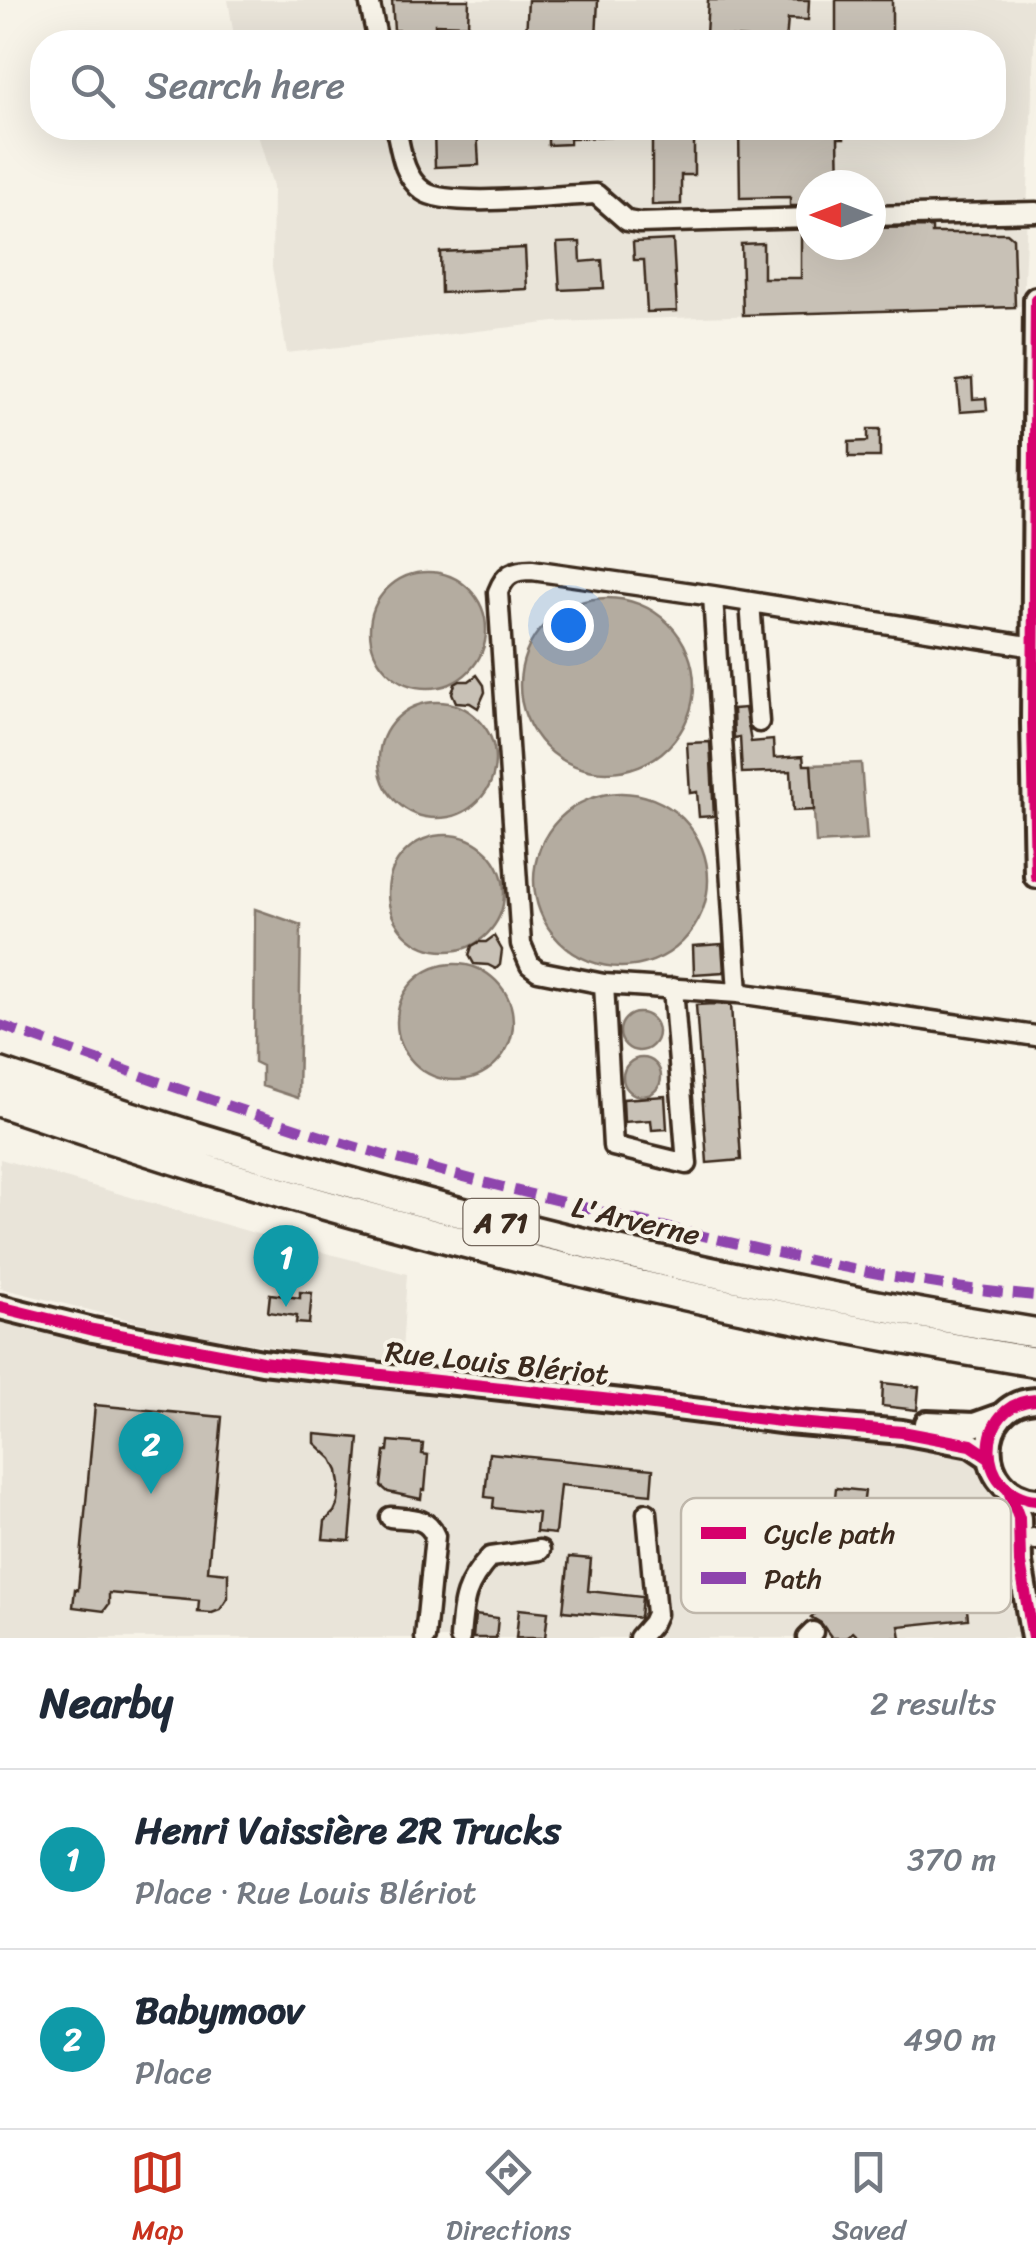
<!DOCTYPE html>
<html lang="en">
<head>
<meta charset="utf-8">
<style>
	body { margin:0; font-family:Sriracha,sans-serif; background:#f6f6f7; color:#1f2937 }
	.compass { position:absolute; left:796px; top:170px; width:90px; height:90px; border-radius:50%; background:#fff; box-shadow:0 10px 40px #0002; rotate:270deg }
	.you { position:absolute; left:568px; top:625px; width:35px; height:35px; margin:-25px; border:8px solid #fff; border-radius:50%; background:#1a73e8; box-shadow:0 0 0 15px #1a73e833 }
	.badge { display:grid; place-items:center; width:65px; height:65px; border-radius:50%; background:#c8321e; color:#fff; font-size:32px; font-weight:700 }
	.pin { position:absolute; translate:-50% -82px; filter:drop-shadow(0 2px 5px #0008) }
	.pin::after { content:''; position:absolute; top:52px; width:35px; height:30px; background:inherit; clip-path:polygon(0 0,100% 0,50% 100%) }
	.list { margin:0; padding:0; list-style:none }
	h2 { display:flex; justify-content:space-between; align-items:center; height:130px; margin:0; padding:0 40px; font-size:42px }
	h2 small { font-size:32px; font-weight:400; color:#747a83 }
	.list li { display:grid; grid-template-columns:65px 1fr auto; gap:30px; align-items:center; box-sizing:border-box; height:180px; padding:0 40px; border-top:2px solid #e0e1e3 }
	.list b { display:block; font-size:38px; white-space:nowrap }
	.list p { margin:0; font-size:32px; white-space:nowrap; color:#747a83 }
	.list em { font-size:32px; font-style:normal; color:#747a83 }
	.icon { flex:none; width:55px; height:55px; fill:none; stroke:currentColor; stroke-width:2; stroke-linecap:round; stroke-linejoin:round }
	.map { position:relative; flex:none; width:1036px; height:1638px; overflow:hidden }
	.search { position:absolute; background:#fff; box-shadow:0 10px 40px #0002; left:30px; right:30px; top:30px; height:110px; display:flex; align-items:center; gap:25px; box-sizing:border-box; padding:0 35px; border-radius:40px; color:#747a83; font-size:38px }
	.sheet { height:490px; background:#fff }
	nav { display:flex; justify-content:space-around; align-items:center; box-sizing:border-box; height:140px; border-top:2px solid #e0e1e3; background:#fff; font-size:28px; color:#747a83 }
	nav a { display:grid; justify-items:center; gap:5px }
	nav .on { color:#c8321e }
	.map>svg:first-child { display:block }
</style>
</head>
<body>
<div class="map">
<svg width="1036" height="1638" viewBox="0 0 1036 1638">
	<rect width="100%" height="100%" fill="#f7f3e8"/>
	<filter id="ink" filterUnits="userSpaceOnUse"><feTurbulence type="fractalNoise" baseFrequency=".01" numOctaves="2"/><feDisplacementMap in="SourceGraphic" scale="20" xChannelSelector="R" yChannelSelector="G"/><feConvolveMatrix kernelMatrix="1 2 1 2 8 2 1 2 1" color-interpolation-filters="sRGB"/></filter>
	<g filter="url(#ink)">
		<path fill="#e9e4d9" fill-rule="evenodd" d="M 228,0 L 1036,0 L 1023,306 L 555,322 L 287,353 L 272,267 L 273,186 L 256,128 L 994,128 L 994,42 L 235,42 ZM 811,185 L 871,185 L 871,245 L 811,245 Z
			M 0,1159 L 295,1245 L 407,1274 L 401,1367 L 183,1333 L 0,1288 Z
			M 0,1320 L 133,1351 L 247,1370 L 359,1386 L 966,1453 L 980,1464 L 989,1484 L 1001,1498 L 1008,1515 L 1026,1638 L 0,1638 Z"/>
		<path fill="#b4aca0" stroke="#84786c" stroke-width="2.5" d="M370 630a58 58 0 1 1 116 0a58 58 0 1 1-116 0Z
			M520 685a87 87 0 1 1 174 0a87 87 0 1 1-174 0Z
			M379 760a58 58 0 1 1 116 0a58 58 0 1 1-116 0Z
			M 861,763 L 867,840 L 816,843 L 811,765 Z
			M534 880a87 87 0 1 1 174 0a87 87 0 1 1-174 0Z
			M388 893a58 58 0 1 1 116 0a58 58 0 1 1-116 0Z
			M 255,909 L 301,925 L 298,1098 L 262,1086 L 262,1066 L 254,1062 Z
			M397 1022a58 58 0 1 1 116 0a58 58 0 1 1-116 0Z
			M620 1032a19 19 0 1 1 38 0a19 19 0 1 1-38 0Z
			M623 1077a19 19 0 1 1 38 0a19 19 0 1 1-38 0Z"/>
		<path fill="#c8c1b6" stroke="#3b2a1e" stroke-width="2.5" d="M 392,0 L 469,0 L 468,25 L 435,24 L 435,31 L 394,30 Z
			M 528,0 L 598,0 L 596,39 L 526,36 Z
			M 708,0 L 809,0 L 808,20 L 788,19 L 786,41 L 706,35 Z
			M 836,0 L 892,0 L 892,42 L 836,42 Z
			M 434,128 L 477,128 L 479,165 L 435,167 Z
			M 548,128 L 609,128 L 610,137 L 570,138 L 570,144 L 548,145 Z
			M 652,128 L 694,128 L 694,175 L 681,175 L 681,204 L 652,205 Z
			M 739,128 L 844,128 L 844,138 L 838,138 L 839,185 L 811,185 L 811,206 L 790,206 L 790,197 L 740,198 Z
			M 932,227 L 932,233 L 1007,233 L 1013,238 L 1015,307 L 743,315 L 741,244 L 763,243 L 763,278 L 801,278 L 801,234 L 811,234 L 811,245 L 871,245 L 871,228 Z
			M 673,240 L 677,311 L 647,312 L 644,260 L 634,260 L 633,242 Z
			M 580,242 L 581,262 L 602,260 L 604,288 L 560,290 L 557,243 Z
			M 525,248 L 527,289 L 441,293 L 440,252 Z
			M 972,379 L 973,399 L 986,398 L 987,410 L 960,412 L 957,381 Z
			M 868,429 L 880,429 L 880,457 L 849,457 L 849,442 L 868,441 Z
			M 477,675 L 484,685 L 485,692 L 478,708 L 470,703 L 456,702 L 452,693 L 455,684 L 460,681 L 469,681 Z
			M 745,708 L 751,742 L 773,740 L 774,758 L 803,756 L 804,765 L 811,765 L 814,810 L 793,811 L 791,771 L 742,773 L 740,737 L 734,738 L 733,709 Z
			M 710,742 L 714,816 L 699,817 L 697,792 L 690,793 L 687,743 Z
			M 494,936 L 502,950 L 500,965 L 496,969 L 488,965 L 474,964 L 469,955 L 472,946 L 479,942 L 486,942 Z
			M 722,944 L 724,972 L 694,974 L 693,946 Z
			M 713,1004 L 731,1005 L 741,1160 L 707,1163 L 696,1005 Z
			M 665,1096 L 667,1129 L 652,1130 L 651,1120 L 624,1122 L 623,1099 Z
			M 300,1292 L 312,1293 L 309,1324 L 296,1323 L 297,1316 L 268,1312 L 270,1294 L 300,1298 Z
			M 883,1383 L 919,1387 L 917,1410 L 882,1406 Z
			M 95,1405 L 222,1417 L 208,1571 L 228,1573 L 228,1598 L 220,1610 L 212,1613 L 198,1612 L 199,1601 L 109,1593 L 109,1604 L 104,1611 L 73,1607 L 75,1589 L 78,1590 Z
			M 315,1434 L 359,1438 L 350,1541 L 323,1539 L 325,1521 L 334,1512 L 338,1503 L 340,1484 L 338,1471 L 332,1459 L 315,1443 Z
			M 389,1441 L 423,1444 L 422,1454 L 428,1455 L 425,1490 L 422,1490 L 421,1499 L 388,1492 L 381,1486 L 385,1451 L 388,1451 Z
			M 489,1453 L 653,1469 L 651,1494 L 560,1485 L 555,1534 L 536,1532 L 538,1513 L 493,1508 L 494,1498 L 485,1497 Z
			M 836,1488 L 865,1491 L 855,1572 L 913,1513 L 929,1526 L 941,1541 L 884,1600 L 965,1590 L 968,1619 L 899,1626 L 901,1638 L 859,1638 L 853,1632 L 846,1638 L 832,1638 L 821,1623 L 811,1617 L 823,1605 L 805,1588 L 801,1592 L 795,1587 L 768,1584 L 771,1556 L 794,1559 L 794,1553 L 829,1557 Z
			M 569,1557 L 591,1559 L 588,1591 L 642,1597 L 640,1618 L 563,1611 Z
			M 519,1609 L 548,1612 L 545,1638 L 516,1638 Z
			M 475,1615 L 498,1618 L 496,1638 L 473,1638 Z"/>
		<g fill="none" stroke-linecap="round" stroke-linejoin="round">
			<g stroke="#3b2a1e" stroke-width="25">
				<path id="minor" d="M 369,0 L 378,42
					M 396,128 C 401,151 403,176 423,191 C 447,209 562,195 596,194 L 627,221 L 639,223 L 811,218
					M 871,216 L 1036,212
					M 713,596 L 724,771
					M 750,602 L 759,722
					M 1034,647 L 713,596 L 532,570 C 513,570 505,574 498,592 L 521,944 L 530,965 L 538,971 L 604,984 L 738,993 L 1036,1036
					M 724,774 L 738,993
					M 604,984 L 613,1146 L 687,1164 L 673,988
					M 390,1517 C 409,1519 427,1516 435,1536 L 425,1638
					M 1033,1538 L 1036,1540
					M 460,1638 C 463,1600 464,1586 490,1557 L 540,1550
					M 639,1638 L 652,1623 L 656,1614 L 647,1513
					M 807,1638 L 813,1632"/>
			</g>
			<g stroke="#3b2a1e" stroke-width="30">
				<path id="major" d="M 1036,299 L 1033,724 L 1036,876
					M 0,1307 L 93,1330 L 262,1362 L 621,1401 L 788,1422 L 902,1432 L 971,1445 L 989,1457
					M 1036,1400 C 974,1403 974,1494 1036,1500
					M 927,1423 L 974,1425 L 1002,1415
					M 1009,1491 L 1019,1518 L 1020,1563 L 1033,1638"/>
			</g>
			<g stroke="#3b2a1e" stroke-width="35">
				<path id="highway" d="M 0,1073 C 337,1189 684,1277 1036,1333
					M 0,1102 C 125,1144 250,1185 376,1219 C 593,1279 814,1326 1036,1362"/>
			</g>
			<use href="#minor" stroke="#f7f3e8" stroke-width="18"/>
			<use href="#major" stroke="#f7f3e8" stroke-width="22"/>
			<use href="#highway" stroke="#f7f3e8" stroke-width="28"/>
			<path stroke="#8e44ad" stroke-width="10" stroke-dasharray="20 10" stroke-linecap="butt" d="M 0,1025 C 116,1067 233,1109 350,1145 C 452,1176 555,1200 658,1225 C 782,1255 908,1285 1036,1296"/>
			<g stroke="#f7f3e8" stroke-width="19">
				<path id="cycleway" d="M 1036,299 L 1033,724 L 1036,876
					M 0,1307 L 93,1330 L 262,1362 L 621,1401 L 788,1422 L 902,1432 L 971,1445 L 989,1457
					M 1036,1400 C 974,1403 974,1494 1036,1500
					M 1009,1491 L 1019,1518 L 1020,1563 L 1033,1638"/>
			</g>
			<use href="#cycleway" stroke="#d6006c" stroke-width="12"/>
		</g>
	</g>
	<g text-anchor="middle" stroke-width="8" stroke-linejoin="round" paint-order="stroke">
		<rect fill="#f7f3e8" stroke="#73665b" stroke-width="2.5" x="463.5" y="1199" width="75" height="46" rx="8"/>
		<g font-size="28" font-weight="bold" fill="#3b2a1e">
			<text x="501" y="1232">A 71</text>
		</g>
		<g font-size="30" fill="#3b2a1e" stroke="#f7f3e8">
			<text transform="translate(636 1221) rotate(13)" y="10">L'Arverne</text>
			<text transform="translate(497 1363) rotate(6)" y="10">Rue Louis Blériot</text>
		</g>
	</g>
	<rect x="681" y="1498" width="330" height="115" rx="15" fill="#f7f3e8" stroke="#bfb7ab" stroke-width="2.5"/>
	<rect x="701" y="1527" width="45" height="12" fill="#d6006c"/>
	<rect x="701" y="1572" width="45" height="12" fill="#8e44ad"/>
	<g font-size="28" fill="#3b2a1e">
		<text x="764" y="1543">Cycle path</text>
		<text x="764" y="1588">Path</text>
	</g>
</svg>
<svg class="compass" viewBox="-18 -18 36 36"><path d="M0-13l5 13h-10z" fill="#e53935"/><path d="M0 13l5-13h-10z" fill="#747a83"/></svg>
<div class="you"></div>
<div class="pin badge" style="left:286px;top:1307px;background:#0f9aa8">1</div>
<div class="pin badge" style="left:151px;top:1494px;background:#0f9aa8">2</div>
<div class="search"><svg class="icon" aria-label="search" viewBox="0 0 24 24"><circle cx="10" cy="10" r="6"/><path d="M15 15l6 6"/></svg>Search here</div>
</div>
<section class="sheet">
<h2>Nearby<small>2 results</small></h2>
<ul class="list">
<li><span class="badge" style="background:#0f9aa8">1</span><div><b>Henri Vaissière 2R Trucks</b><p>Place · Rue Louis Blériot</p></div><em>370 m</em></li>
<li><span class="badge" style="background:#0f9aa8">2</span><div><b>Babymoov</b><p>Place</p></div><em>490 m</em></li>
</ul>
</section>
<nav>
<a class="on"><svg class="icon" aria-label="map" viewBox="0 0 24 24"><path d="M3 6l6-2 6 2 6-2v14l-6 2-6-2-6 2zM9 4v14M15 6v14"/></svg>Map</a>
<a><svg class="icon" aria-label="directions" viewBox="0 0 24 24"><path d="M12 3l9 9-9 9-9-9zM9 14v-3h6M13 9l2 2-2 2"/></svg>Directions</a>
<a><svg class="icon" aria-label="saved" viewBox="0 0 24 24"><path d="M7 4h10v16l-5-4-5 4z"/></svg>Saved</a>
</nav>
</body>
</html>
